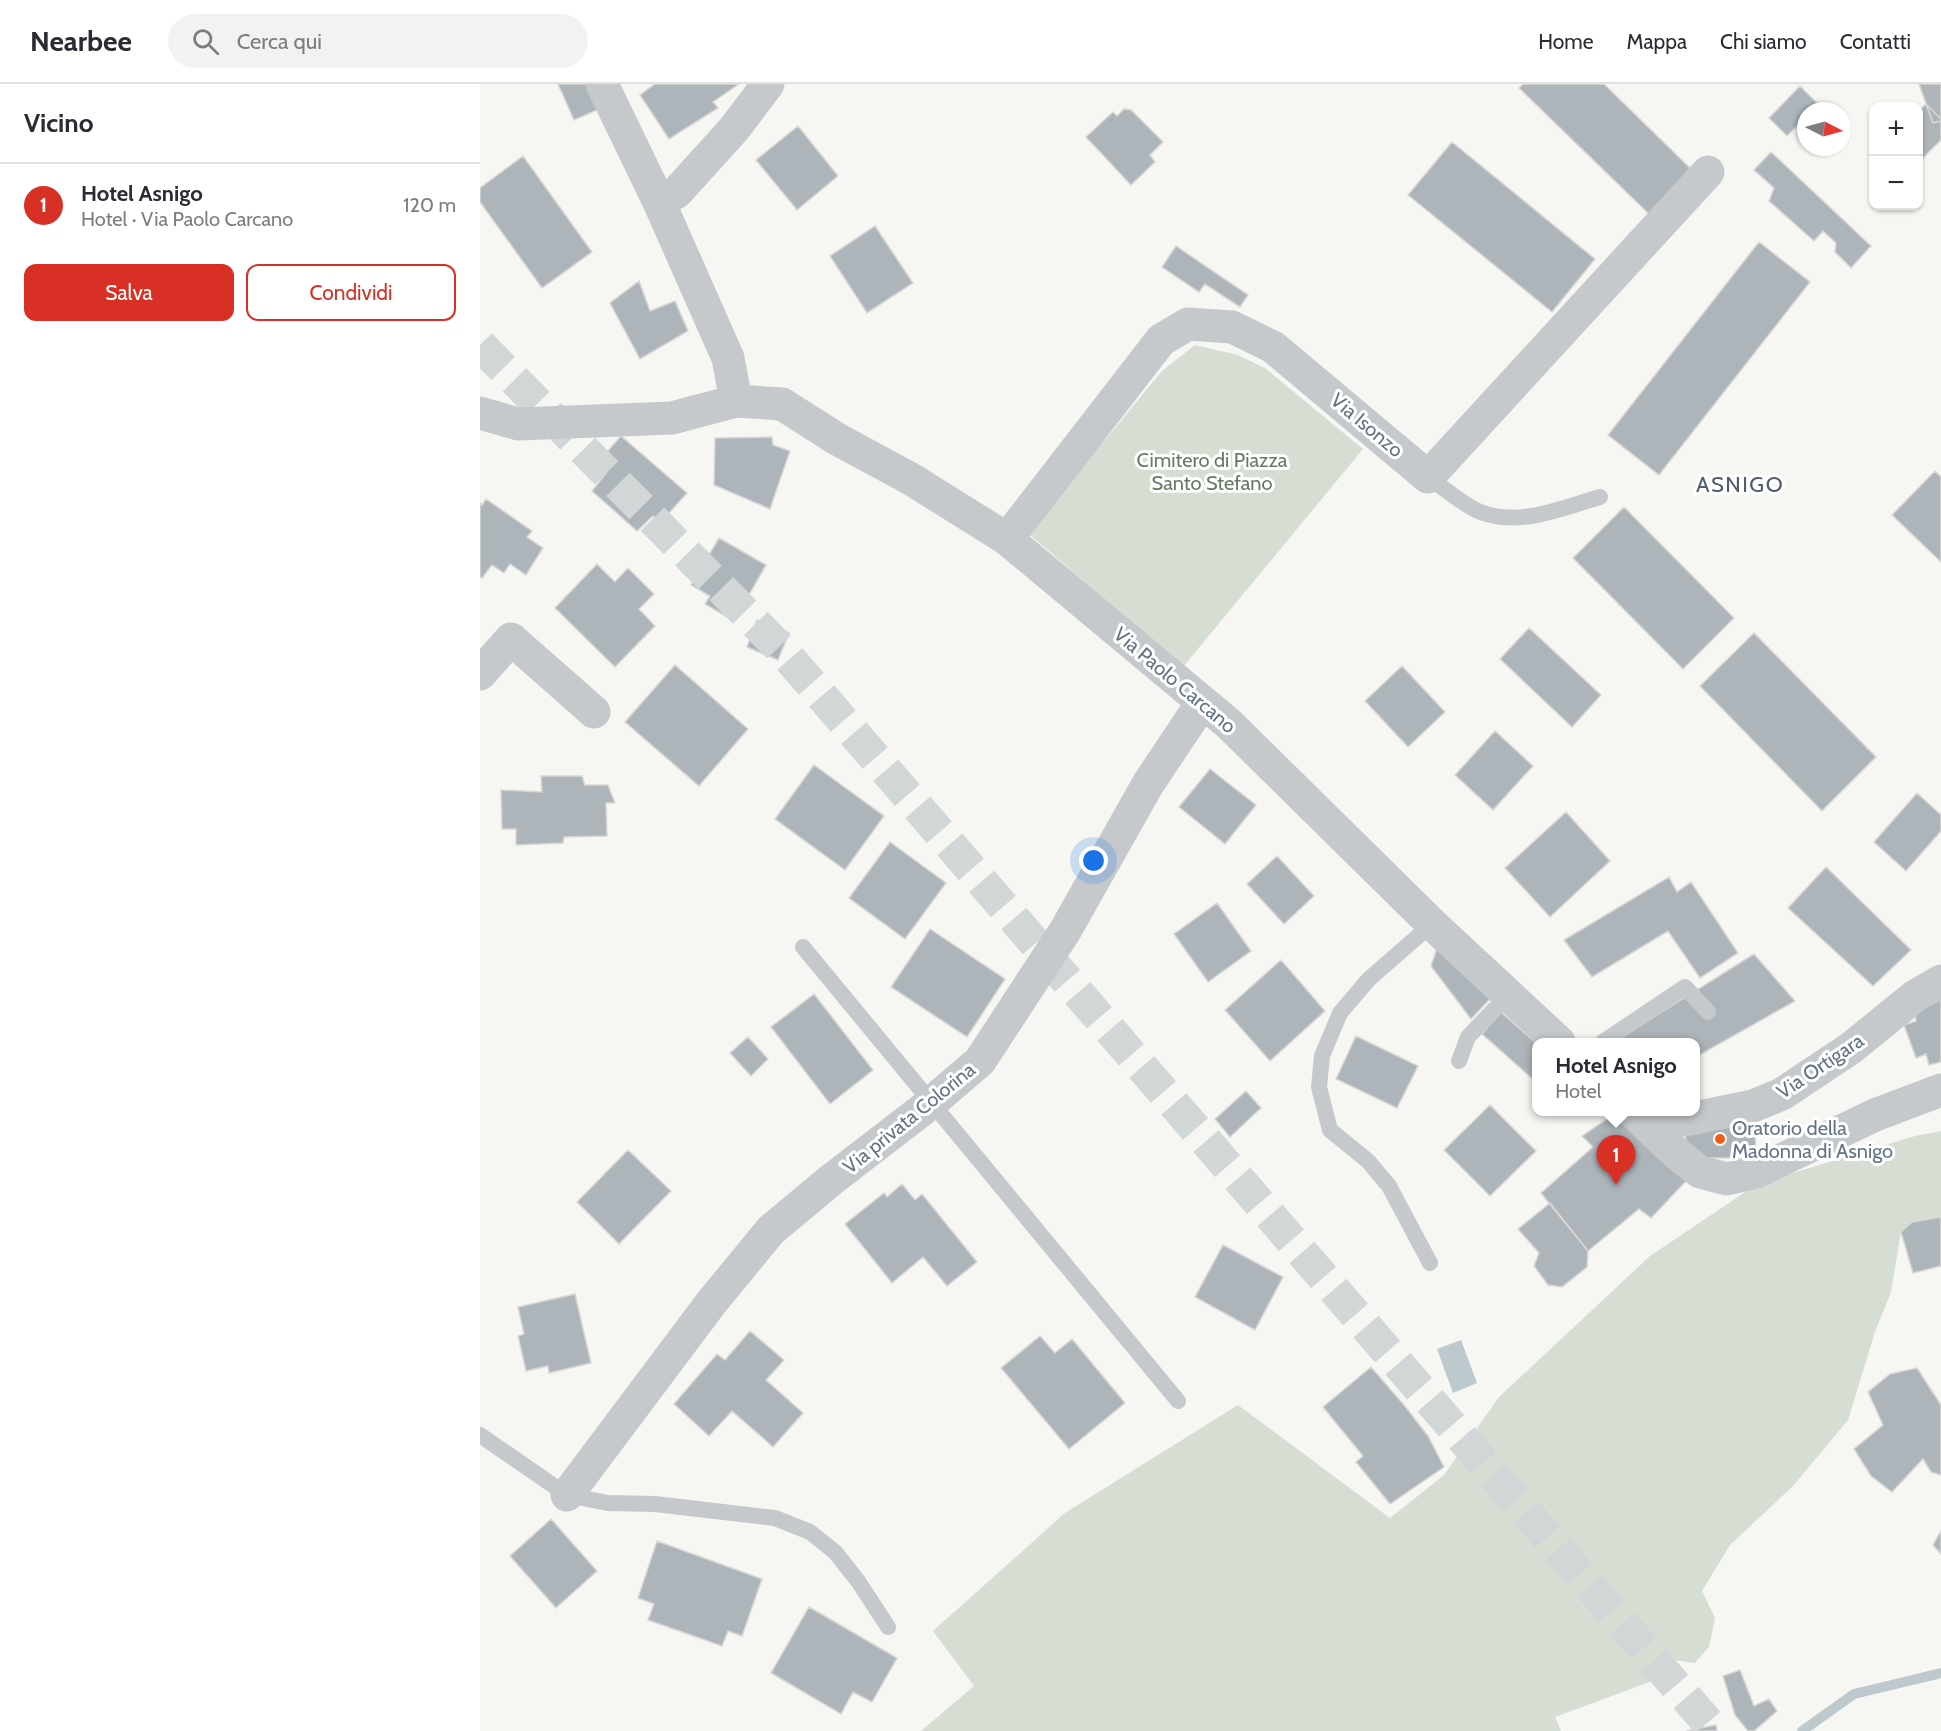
<!DOCTYPE html>
<html lang="it">
<head>
<meta charset="utf-8">
<style>
	body { margin:0; font-family:Cabin,sans-serif; background:#f2f2f3; color:#2b2b33 }
	.controls { position:absolute; right:18px; top:18px; display:grid; overflow:hidden; border-radius:12px; box-shadow:0 2px 4px #0004 }
	.controls button { width:54px; height:54px; display:grid; place-items:center; padding:0; border:0; border-bottom:2px solid #e1e1e2; background:#fff; color:#2b2b33; font:30px sans-serif }
	.compass { position:absolute; left:1317px; top:18px; width:54px; height:54px; border-radius:50%; background:#fff; box-shadow:0 2px 4px #0004; rotate:96deg }
	.you { position:absolute; left:614px; top:777px; width:21px; height:21px; margin:-15px; border:4px solid #fff; border-radius:50%; background:#1a73e8; box-shadow:0 0 0 9px #1a73e833 }
	.badge { display:grid; place-items:center; width:39px; height:39px; border-radius:50%; background:#d93025; color:#fff; font-size:20px; font-weight:700 }
	.pin { position:absolute; translate:-50% -50px; filter:drop-shadow(0 2px 3px #0008) }
	.pin::after { content:''; position:absolute; top:32px; width:21px; height:18px; background:inherit; clip-path:polygon(0 0,100% 0,50% 100%) }
	.popup { position:absolute; left:1052px; top:954px; width:168px; height:78px; box-sizing:border-box; display:grid; place-content:center; border-radius:12px; background:#fff; filter:drop-shadow(0 2px 4px #0005); font-size:20px; white-space:nowrap; color:#7c7c81 }
	.popup b { font-size:22px; color:#2b2b33 }
	.popup::after { content:''; position:absolute; left:50%; top:100%; margin-left:-12px; border:12px solid transparent; border-top-color:#fff }
	.list { margin:0; padding:0; list-style:none }
	h2 { display:flex; justify-content:space-between; align-items:center; height:78px; margin:0; padding:0 24px; font-size:26px }
	h2 small { font-size:20px; font-weight:400; color:#7c7c81 }
	.list li { display:grid; grid-template-columns:39px 1fr auto; gap:18px; align-items:center; box-sizing:border-box; height:84px; padding:0 24px; border-top:2px solid #e1e1e2 }
	.list b { display:block; font-size:22px; white-space:nowrap }
	.list p { margin:0; font-size:20px; white-space:nowrap; color:#7c7c81 }
	.list em { font-size:20px; font-style:normal; color:#7c7c81 }
	.actions { display:flex; gap:12px; padding:18px 24px }
	.actions a { flex:1; padding:14px 0; border:2px solid #d93025; border-radius:12px; text-align:center; font-size:21px; color:#d93025 }
	.actions .main { background:#d93025; color:#fff }
	.icon { flex:none; width:33px; height:33px; fill:none; stroke:currentColor; stroke-width:2; stroke-linecap:round; stroke-linejoin:round }
	.map { position:relative; flex:none; width:1461px; height:1647px; overflow:hidden }
	header { display:flex; align-items:center; gap:36px; box-sizing:border-box; height:84px; padding:0 30px; background:#fff; border-bottom:2px solid #e1e1e2 }
	header strong { font-size:28px }
	nav { display:flex; gap:33px; margin-inline-start:auto; font-size:21px }
	.search { width:420px; height:54px; background:#f2f2f3; display:flex; align-items:center; gap:15px; box-sizing:border-box; padding:0 21px; border-radius:33px; color:#7c7c81; font-size:22px }
	main { display:flex }
	aside { flex:1; background:#fff }
	.map>svg:first-child { display:block }
</style>
</head>
<body>
<header>
<strong>Nearbee</strong>
<div class="search"><svg class="icon" aria-label="search" viewBox="0 0 24 24"><circle cx="10" cy="10" r="6"/><path d="M15 15l6 6"/></svg>Cerca qui</div>
<nav><a>Home</a><a>Mappa</a><a>Chi siamo</a><a>Contatti</a></nav>
</header>
<main>
<aside>
<h2>Vicino<small></small></h2>
<ul class="list">
<li><span class="badge">1</span><div><b>Hotel Asnigo</b><p>Hotel · Via Paolo Carcano</p></div><em>120 m</em></li>
</ul>
<div class="actions"><a class="main">Salva</a><a>Condividi</a></div>
</aside>
<div class="map">
<svg width="1461" height="1647" viewBox="0 0 1461 1647">
	<rect width="100%" height="100%" fill="#f6f6f2"/>
	<path fill="#d6ded3" d="M 715,261 L 758,271 L 785,284 L 883,365 L 703,583 L 548,449 L 682,287 Z
		M 1461,1047 L 1461,1138 L 1421,1148 L 1411,1208 L 1395,1248 L 1368,1336 L 1313,1402 L 1250,1461 L 1222,1507 L 1235,1534 L 1229,1563 L 1215,1579 L 1193,1576 L 1175,1596 L 1075,1633 L 1081,1647 L 441,1647 L 494,1602 L 453,1547 L 585,1429 L 758,1321 L 910,1434 L 964,1391 L 1019,1313 L 1170,1172 L 1277,1100 L 1435,1052 Z"/>
	<path fill="#bec9ce" d="M 981,1256 L 997,1299 L 973,1309 L 957,1265 Z"/>
	<g fill="none" stroke-linecap="round" stroke-linejoin="round">
		<path stroke="#bec9ce" stroke-width="10" d="M 1322,1647 L 1374,1610 L 1461,1589"/>
	</g>
	<path fill="#adb5bb" stroke="#d7d8d5" stroke-width="1.5" d="M 78,0 L 116,0 L 126,22 L 94,36 Z
		M 175,0 L 259,0 L 233,18 L 238,24 L 189,55 L 160,11 Z
		M 1043,0 L 1124,0 L 1212,86 L 1169,130 L 1039,4 Z
		M 1439,0 L 1461,0 L 1461,37 L 1453,39 Z
		M 1320,2 L 1339,21 L 1332,27 L 1326,27 L 1326,33 L 1307,52 L 1289,34 Z
		M 1446,20 L 1461,35 L 1461,56 L 1438,79 L 1438,27 Z
		M 644,25 L 651,26 L 683,58 L 670,71 L 675,78 L 651,101 L 606,53 L 633,28 L 637,32 Z
		M 318,42 L 358,92 L 317,126 L 276,76 Z
		M 972,58 L 1115,175 L 1072,228 L 928,111 Z
		M 1291,68 L 1391,162 L 1371,184 L 1355,168 L 1356,159 L 1343,147 L 1334,157 L 1289,117 L 1294,104 L 1274,86 Z
		M 43,72 L 112,168 L 62,204 L 0,118 L 0,104 Z
		M 395,142 L 433,199 L 387,229 L 350,172 Z
		M 1279,158 L 1330,198 L 1179,391 L 1128,351 Z
		M 696,162 L 768,211 L 760,223 L 725,200 L 719,208 L 682,183 Z
		M 159,197 L 170,227 L 195,217 L 208,247 L 160,275 L 130,219 Z
		M 141,352 L 207,409 L 181,438 L 173,432 L 157,447 L 112,407 L 127,388 L 118,378 Z
		M 292,353 L 293,361 L 310,367 L 290,425 L 234,401 L 235,354 Z
		M 1455,387 L 1461,393 L 1461,478 L 1412,431 Z
		M 6,415 L 52,447 L 47,453 L 63,464 L 46,491 L 30,480 L 24,489 L 12,481 L 2,494 L 0,493 L 0,419 L 2,421 Z
		M 1144,423 L 1254,534 L 1203,585 L 1093,474 Z
		M 239,454 L 286,481 L 254,537 L 225,520 L 230,512 L 211,501 Z
		M 117,480 L 135,498 L 148,484 L 174,510 L 159,525 L 175,542 L 135,583 L 75,524 Z
		M 277,536 L 309,549 L 298,576 L 267,563 Z
		M 1049,544 L 1121,611 L 1092,643 L 1020,575 Z
		M 1274,549 L 1396,673 L 1342,727 L 1220,602 Z
		M 195,581 L 268,645 L 219,702 L 145,638 Z
		M 922,582 L 965,628 L 928,663 L 885,617 Z
		M 1015,647 L 1053,682 L 1013,726 L 975,691 Z
		M 334,681 L 404,732 L 365,786 L 295,735 Z
		M 730,685 L 776,721 L 745,760 L 699,723 Z
		M 61,692 L 102,692 L 105,701 L 128,701 L 135,719 L 126,719 L 127,752 L 84,753 L 83,759 L 36,761 L 36,745 L 22,745 L 21,706 L 62,708 Z
		M 1437,709 L 1461,731 L 1461,747 L 1426,787 L 1394,758 Z
		M 1086,728 L 1130,777 L 1070,833 L 1025,784 Z
		M 410,758 L 466,799 L 425,855 L 369,814 Z
		M 797,772 L 834,812 L 804,840 L 767,800 Z
		M 1346,783 L 1431,866 L 1393,902 L 1308,824 Z
		M 1189,793 L 1197,808 L 1211,798 L 1258,869 L 1220,894 L 1188,847 L 1112,893 L 1084,856 Z
		M 737,819 L 771,867 L 728,898 L 694,850 Z
		M 450,845 L 525,895 L 487,953 L 411,903 Z
		M 960,855 L 1010,915 L 991,935 L 951,882 Z
		M 1274,870 L 1315,917 L 1216,973 L 1216,958 L 1134,958 Z
		M 801,876 L 845,927 L 790,977 L 745,926 Z
		M 334,910 L 393,986 L 350,1020 L 291,943 Z
		M 1461,911 L 1461,978 L 1449,981 L 1446,970 L 1436,974 L 1424,941 L 1436,937 L 1434,920 Z
		M 1021,928 L 1056,959 L 1056,998 L 1002,950 Z
		M 876,952 L 938,982 L 917,1024 L 856,995 Z
		M 268,953 L 288,975 L 271,992 L 250,969 Z
		M 766,1007 L 781,1024 L 750,1053 L 735,1035 Z
		M 1010,1021 L 1056,1067 L 1010,1112 L 964,1066 Z
		M 1136,1029 L 1209,1094 L 1171,1134 L 1159,1125 L 1108,1167 L 1061,1109 L 1113,1063 L 1102,1052 Z
		M 1274,1035 L 1276,1065 L 1257,1074 L 1207,1074 L 1205,1044 Z
		M 148,1066 L 191,1107 L 139,1160 L 97,1118 Z
		M 422,1100 L 435,1116 L 442,1110 L 497,1178 L 467,1202 L 443,1173 L 412,1199 L 365,1140 L 404,1109 L 407,1113 Z
		M 1070,1119 L 1108,1167 L 1107,1183 L 1082,1203 L 1068,1201 L 1054,1182 L 1059,1169 L 1038,1145 Z
		M 1461,1133 L 1461,1182 L 1433,1189 L 1421,1148 L 1432,1138 Z
		M 743,1161 L 803,1193 L 775,1246 L 715,1213 Z
		M 95,1210 L 111,1279 L 69,1289 L 68,1282 L 46,1287 L 38,1252 L 44,1250 L 38,1223 Z
		M 270,1247 L 304,1276 L 286,1296 L 323,1329 L 293,1363 L 252,1327 L 229,1352 L 194,1320 L 237,1270 L 245,1276 Z
		M 560,1252 L 575,1269 L 592,1255 L 645,1319 L 589,1365 L 521,1284 Z
		M 891,1283 L 924,1321 L 948,1352 L 964,1383 L 910,1420 L 876,1378 L 883,1372 L 843,1323 Z
		M 1437,1284 L 1461,1321 L 1461,1391 L 1451,1388 L 1443,1375 L 1412,1408 L 1391,1392 L 1374,1365 L 1403,1341 L 1388,1308 L 1410,1290 Z
		M 71,1435 L 117,1487 L 76,1524 L 30,1472 Z
		M 1461,1447 L 1461,1470 L 1453,1461 Z
		M 177,1457 L 282,1495 L 262,1552 L 248,1547 L 242,1562 L 168,1536 L 174,1520 L 158,1514 Z
		M 329,1523 L 417,1574 L 392,1618 L 373,1608 L 361,1630 L 291,1589 Z
		M 1260,1586 L 1274,1622 L 1289,1615 L 1297,1627 L 1274,1647 L 1268,1647 L 1255,1631 L 1243,1592 Z
		M 1236,1641 L 1237,1647 L 1206,1647 Z"/>
	<g fill="none" stroke-linecap="round" stroke-linejoin="round">
		<path stroke="#d1d6d7" stroke-width="33" stroke-dasharray="33 16" stroke-linecap="butt" d="M 0,261 L 302,566 L 1235,1647"/>
		<path stroke="#c5c9cc" stroke-width="16" d="M 948,393 C 964,404 981,419 998,427 C 1037,444 1082,424 1120,413
			M 323,863 L 698,1317
			M 1123,958 L 1205,903 L 1228,928
			M 979,977 L 988,953 L 1028,911
			M 950,1179 L 909,1102 L 888,1077 L 850,1046 L 839,1003 L 842,972 L 860,929 L 889,895 L 952,840
			M 0,1351 L 87,1411 L 128,1419 L 175,1420 L 295,1434 L 330,1448 L 355,1468 L 378,1497 L 408,1543"/>
		<path stroke="#c5c9cc" stroke-width="33" d="M 122,0 L 179,118 L 248,274 L 256,317
			M 179,118 L 197,108 L 254,45 L 288,0
			M 0,329 L 38,340 L 192,334 L 256,317 L 302,320 L 357,355 L 431,395 L 527,455 L 749,640 L 952,840 L 1079,958
			M 527,455 L 681,256 L 708,240 L 752,243 L 793,263 L 948,393 L 1228,88
			M 0,590 L 31,555 L 114,628
			M 1153,1028 L 1196,1069 L 1220,1088 L 1247,1095 L 1276,1088 L 1395,1031 L 1461,1006
			M 1170,1044 L 1189,1034 L 1205,1036 L 1273,1022 L 1302,1010 L 1371,964 L 1435,912 L 1461,897
			M 87,1411 L 231,1219 L 291,1146 L 351,1096 L 451,1019 L 500,977 L 585,847 L 668,700 L 722,619"/>
	</g>
	<circle fill="#f05b18" stroke="#fff" stroke-width="2" cx="1240" cy="1055" r="6"/>
	<g text-anchor="middle" stroke-width="6" stroke-linejoin="round" paint-order="stroke">
		<g font-size="20" fill="#637486" stroke="#fff">
			<text transform="translate(887 341) rotate(40)" y="7">Via Isonzo</text>
			<text transform="translate(695 596) rotate(40)" y="7">Via Paolo Carcano</text>
			<text transform="translate(1340 982) rotate(-34)" y="7">Via Ortigara</text>
			<text transform="translate(429 1034) rotate(-39)" y="7">Via privata Colorina</text>
		</g>
		<g font-size="20" fill="#657c62" stroke="#fff">
			<text x="732" y="383">Cimitero di Piazza<tspan x="732" dy="23">Santo Stefano</tspan></text>
		</g>
		<g font-size="20" fill="#637486" stroke="#fff" text-anchor="start">
			<text x="1252" y="1051">Oratorio della<tspan x="1252" dy="23">Madonna di Asnigo</tspan></text>
		</g>
		<g font-size="22" letter-spacing="1.5" fill="#515d6a" stroke="#fff">
			<text x="1260" y="408">ASNIGO</text>
		</g>
	</g>
</svg>
<div class="controls">
<button>+</button>
<button>−</button>
</div>
<svg class="compass" viewBox="-18 -18 36 36"><path d="M0-13l5 13h-10z" fill="#e53935"/><path d="M0 13l5-13h-10z" fill="#7c7c81"/></svg>
<div class="you"></div>
<div class="pin badge" style="left:1136px;top:1101px">1</div>
<div class="popup"><b>Hotel Asnigo</b>Hotel</div>
</div>
</main>
</body>
</html>
